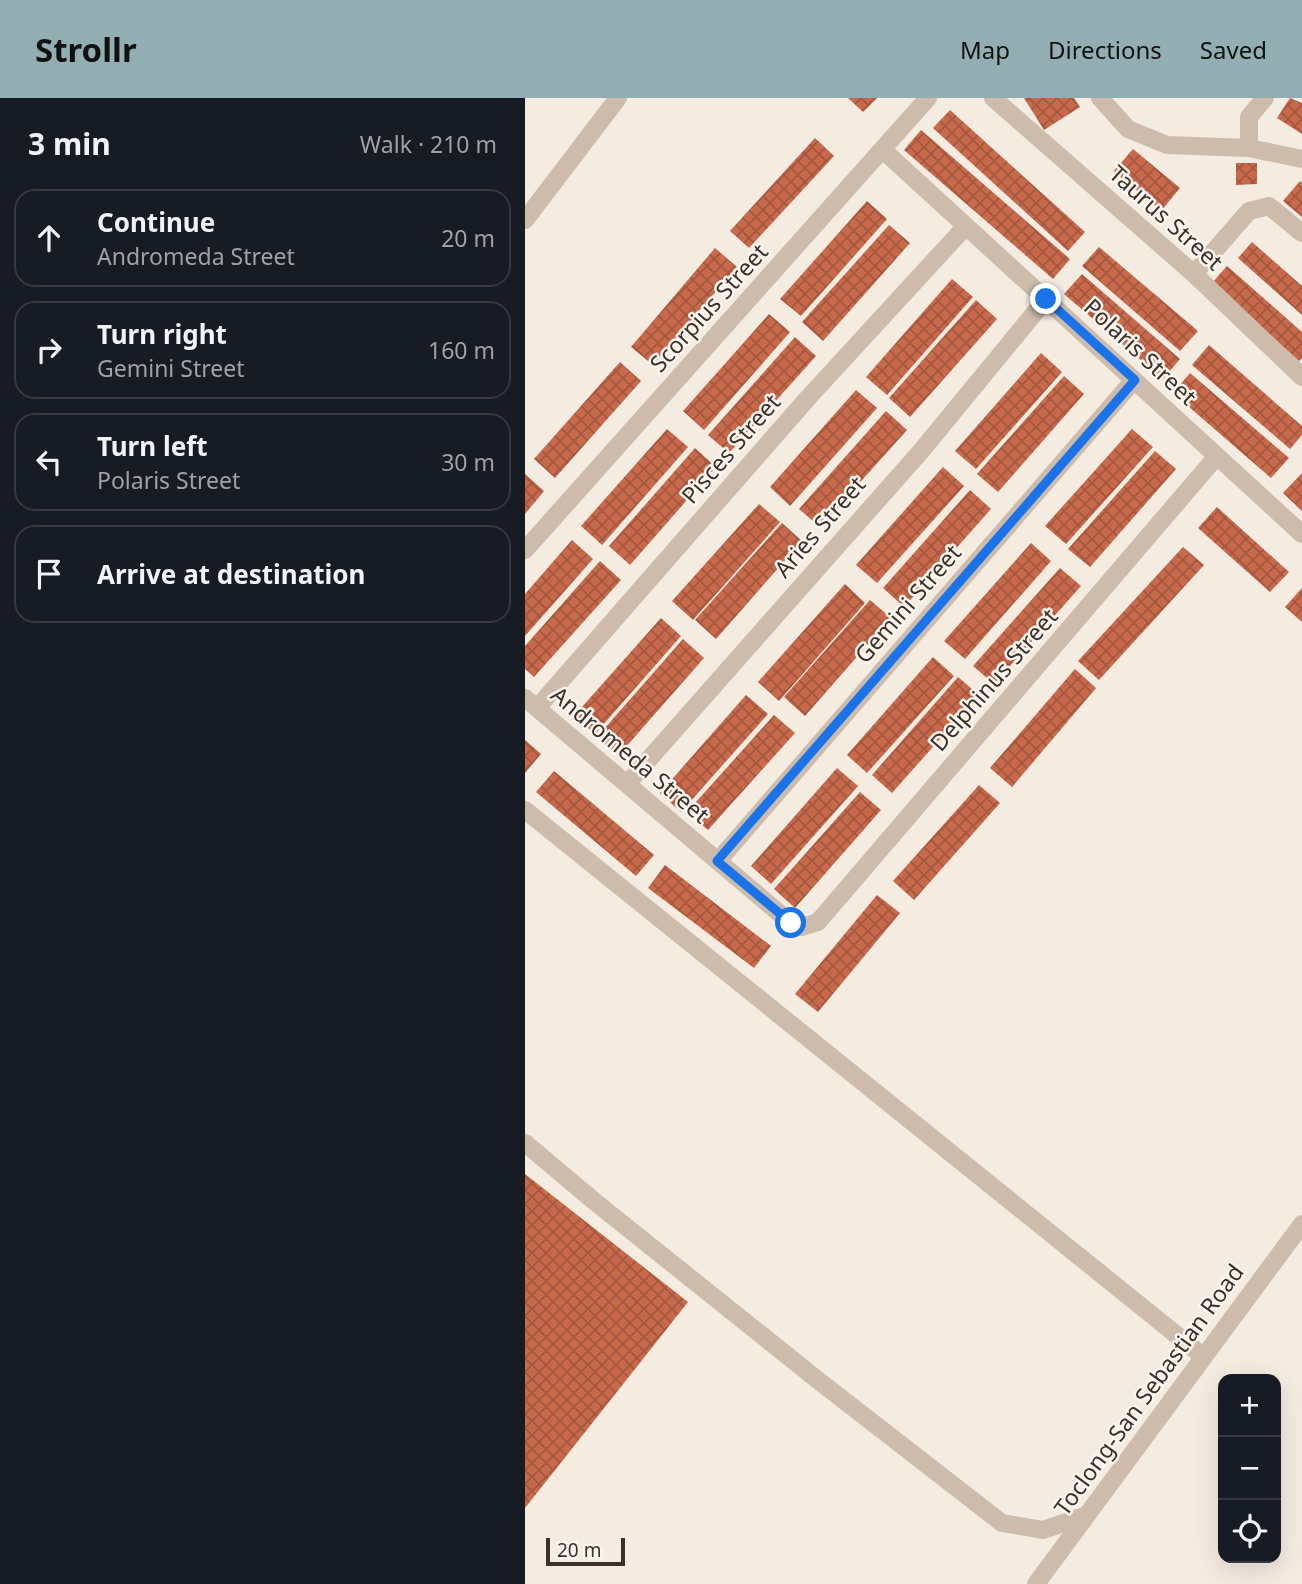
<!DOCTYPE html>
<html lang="en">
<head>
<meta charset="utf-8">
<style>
	body { margin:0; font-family:"Noto Sans",sans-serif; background:#242831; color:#f1f3f6 }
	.controls { position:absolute; right:21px; bottom:21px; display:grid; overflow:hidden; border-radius:14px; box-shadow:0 7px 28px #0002 }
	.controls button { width:63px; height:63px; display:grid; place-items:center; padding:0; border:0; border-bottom:2px solid #363941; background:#171b24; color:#f1f3f6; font:35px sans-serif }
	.scale { position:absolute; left:21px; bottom:18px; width:79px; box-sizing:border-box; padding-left:7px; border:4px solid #3b302b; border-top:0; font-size:19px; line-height:24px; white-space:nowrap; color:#3b302b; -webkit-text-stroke:5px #fbf5ee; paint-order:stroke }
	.stop { position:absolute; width:21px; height:21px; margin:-16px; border:5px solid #1a73e8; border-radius:50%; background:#fff }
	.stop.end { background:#1a73e8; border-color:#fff; box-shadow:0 2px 7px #0008 }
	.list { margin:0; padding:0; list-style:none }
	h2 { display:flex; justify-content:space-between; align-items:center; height:91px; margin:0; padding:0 28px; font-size:30px }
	h2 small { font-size:23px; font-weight:400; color:#9ea1a6 }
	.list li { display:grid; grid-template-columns:46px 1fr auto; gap:21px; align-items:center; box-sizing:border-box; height:98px; margin:0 14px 14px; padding:0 14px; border:2px solid #363941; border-radius:21px }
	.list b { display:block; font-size:26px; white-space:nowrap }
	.list p { margin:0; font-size:23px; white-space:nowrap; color:#9ea1a6 }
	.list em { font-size:23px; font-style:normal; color:#9ea1a6 }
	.icon { flex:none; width:38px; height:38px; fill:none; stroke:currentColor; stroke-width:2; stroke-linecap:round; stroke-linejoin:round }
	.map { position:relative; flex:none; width:777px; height:1486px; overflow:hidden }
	header { display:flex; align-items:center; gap:42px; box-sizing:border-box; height:98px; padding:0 35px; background:#92aeb2; color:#111 }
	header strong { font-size:33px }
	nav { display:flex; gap:38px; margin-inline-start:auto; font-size:24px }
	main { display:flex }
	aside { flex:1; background:#171b24 }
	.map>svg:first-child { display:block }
</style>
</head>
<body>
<header>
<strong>Strollr</strong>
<nav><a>Map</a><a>Directions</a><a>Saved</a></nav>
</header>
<main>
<aside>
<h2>3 min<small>Walk · 210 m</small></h2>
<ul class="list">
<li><svg class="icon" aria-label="ahead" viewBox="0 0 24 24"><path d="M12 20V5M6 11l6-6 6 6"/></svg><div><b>Continue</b><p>Andromeda Street</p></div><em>20 m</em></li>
<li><svg class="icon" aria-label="right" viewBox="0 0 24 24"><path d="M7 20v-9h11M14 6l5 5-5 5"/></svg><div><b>Turn right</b><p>Gemini Street</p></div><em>160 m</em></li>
<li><svg class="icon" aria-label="left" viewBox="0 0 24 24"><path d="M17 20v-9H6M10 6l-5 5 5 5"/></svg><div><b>Turn left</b><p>Polaris Street</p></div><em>30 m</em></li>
<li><svg class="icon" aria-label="arrive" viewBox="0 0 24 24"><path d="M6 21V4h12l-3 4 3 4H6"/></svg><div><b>Arrive at destination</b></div></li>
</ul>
</aside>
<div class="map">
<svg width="777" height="1486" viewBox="0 0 777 1486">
	<defs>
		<pattern id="building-cross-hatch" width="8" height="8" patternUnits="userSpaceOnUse" patternTransform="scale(1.75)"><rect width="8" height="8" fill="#c8694b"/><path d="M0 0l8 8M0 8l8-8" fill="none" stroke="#a4573f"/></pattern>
	</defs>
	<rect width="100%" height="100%" fill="#f4ebe1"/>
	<path fill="url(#building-cross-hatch)" d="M 323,0 L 352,0 L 338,14 Z
		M 499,0 L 549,0 L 555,9 L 519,32 Z
		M 765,0 L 777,5 L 777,36 L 752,20 Z
		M 425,12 L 560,134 L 543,153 L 408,30 Z
		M 396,32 L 545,161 L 528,181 L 379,52 Z
		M 290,40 L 309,58 L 224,150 L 205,133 Z
		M 608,51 L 655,90 L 636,113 L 589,73 Z
		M 711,65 L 732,65 L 732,86 L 711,87 Z
		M 775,83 L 777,85 L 777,119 L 758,103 Z
		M 342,103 L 362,121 L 276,218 L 255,201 Z
		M 364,127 L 385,145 L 298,243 L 277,224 Z
		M 727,144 L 777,188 L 777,217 L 713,160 Z
		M 574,149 L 673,233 L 655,253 L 557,168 Z
		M 190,150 L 212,169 L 128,267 L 106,249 Z
		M 702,168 L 777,234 L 777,260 L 774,263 L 687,185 Z
		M 557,176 L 655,261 L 638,281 L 539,196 Z
		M 427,181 L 448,199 L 362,297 L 341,279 Z
		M 451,202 L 472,221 L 385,319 L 364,300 Z
		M 244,216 L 265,234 L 179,332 L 158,313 Z
		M 270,239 L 291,258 L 204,355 L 183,337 Z
		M 684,247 L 777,328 L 777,337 L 765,351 L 667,267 Z
		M 516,255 L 537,274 L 451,371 L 430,353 Z
		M 95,264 L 116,283 L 30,380 L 9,361 Z
		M 665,275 L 764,360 L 746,380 L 648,295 Z
		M 539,278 L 559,296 L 473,394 L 452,376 Z
		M 331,292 L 352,310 L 265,408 L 245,389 Z
		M 361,313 L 382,332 L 295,429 L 274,411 Z
		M 142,331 L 163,349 L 77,447 L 56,428 Z
		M 607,331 L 628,349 L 541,446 L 520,428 Z
		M 170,350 L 191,369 L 105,467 L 84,448 Z
		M 630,353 L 651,371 L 565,469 L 543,451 Z
		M 418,369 L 439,388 L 352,485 L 331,467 Z
		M 777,375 L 777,413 L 758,395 Z
		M 0,376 L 19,393 L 0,416 Z
		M 445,392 L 466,411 L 379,509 L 358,490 Z
		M 234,406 L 255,424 L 168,522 L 147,503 Z
		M 692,409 L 764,474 L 745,494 L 673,430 Z
		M 257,425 L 277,443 L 191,541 L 170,522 Z
		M 47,442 L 68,461 L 0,538 L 0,496 Z
		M 506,445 L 526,463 L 440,561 L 419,543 Z
		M 658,449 L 679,467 L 574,582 L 553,563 Z
		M 75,463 L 96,482 L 9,579 L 0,571 L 0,548 Z
		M 535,470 L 556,488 L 469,586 L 448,568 Z
		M 320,486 L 340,505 L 254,603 L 233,584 Z
		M 777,490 L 777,524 L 760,509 Z
		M 345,502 L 366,520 L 280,618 L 259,599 Z
		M 136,520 L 156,538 L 70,636 L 49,618 Z
		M 158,541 L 179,560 L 93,658 L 72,639 Z
		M 408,559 L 429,578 L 342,675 L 322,657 Z
		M 550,571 L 571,590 L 487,689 L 465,670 Z
		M 433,579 L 454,597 L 367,695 L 347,677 Z
		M 221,597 L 243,616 L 156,714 L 135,695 Z
		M 249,617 L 270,635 L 183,732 L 162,714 Z
		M 0,642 L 16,656 L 0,675 Z
		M 312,670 L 333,688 L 246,786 L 226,768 Z
		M 29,673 L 129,757 L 111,778 L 11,694 Z
		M 454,687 L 475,705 L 389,802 L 368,783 Z
		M 335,694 L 356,712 L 270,810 L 249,791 Z
		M 140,767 L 246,848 L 229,870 L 123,790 Z
		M 352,797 L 375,815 L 293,914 L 270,896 Z
		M 0,1076 L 163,1204 L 0,1410 Z"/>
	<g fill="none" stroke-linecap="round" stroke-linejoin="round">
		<path stroke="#cdbbac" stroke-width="18" d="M 468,0 L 669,176 L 777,279
			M 575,0 L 603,31 L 642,47 L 724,50 L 777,61
			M 724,50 L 724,19 L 740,0
			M 358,52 L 777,436
			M 0,122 L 93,0
			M 669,176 L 724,113 L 744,108 L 777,135
			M 0,452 L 403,0
			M 0,600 L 266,825 L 277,829 L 293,824 L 692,358
			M 12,610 L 282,301 L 441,128
			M 102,686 L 397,352 L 521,201
			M 0,712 L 679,1259
			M 193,763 L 609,282
			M 0,1045 L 69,1103 L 294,1283 L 477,1425 L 518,1432 L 562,1417
			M 511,1486 L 777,1126"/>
	</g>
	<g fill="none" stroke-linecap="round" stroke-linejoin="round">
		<path stroke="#1a73e8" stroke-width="9" d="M 266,825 L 192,763 L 610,282 L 521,201"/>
	</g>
	<g text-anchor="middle" stroke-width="5" stroke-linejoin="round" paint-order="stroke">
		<g font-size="23" fill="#3b302b" stroke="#fbf5ee">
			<text transform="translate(641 120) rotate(42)" y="8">Taurus Street</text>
			<text transform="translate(184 210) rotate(-48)" y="8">Scorpius Street</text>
			<text transform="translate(615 254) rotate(43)" y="8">Polaris Street</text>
			<text transform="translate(206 351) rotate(-49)" y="8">Pisces Street</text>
			<text transform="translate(295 429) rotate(-49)" y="8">Aries Street</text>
			<text transform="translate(383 506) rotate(-49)" y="8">Gemini Street</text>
			<text transform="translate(469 582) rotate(-49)" y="8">Delphinus Street</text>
			<text transform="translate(105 657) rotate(40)" y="8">Andromeda Street</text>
			<text transform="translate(624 1292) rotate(-54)" y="8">Toclong-San Sebastian Road</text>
		</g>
	</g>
</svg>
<div class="controls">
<button>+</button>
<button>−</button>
<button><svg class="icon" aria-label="locate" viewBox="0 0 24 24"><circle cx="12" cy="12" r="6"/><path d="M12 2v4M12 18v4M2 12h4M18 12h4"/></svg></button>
</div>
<div class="scale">20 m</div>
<div class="stop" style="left:266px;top:825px"></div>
<div class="stop end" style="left:521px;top:201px"></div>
</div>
</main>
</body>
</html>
